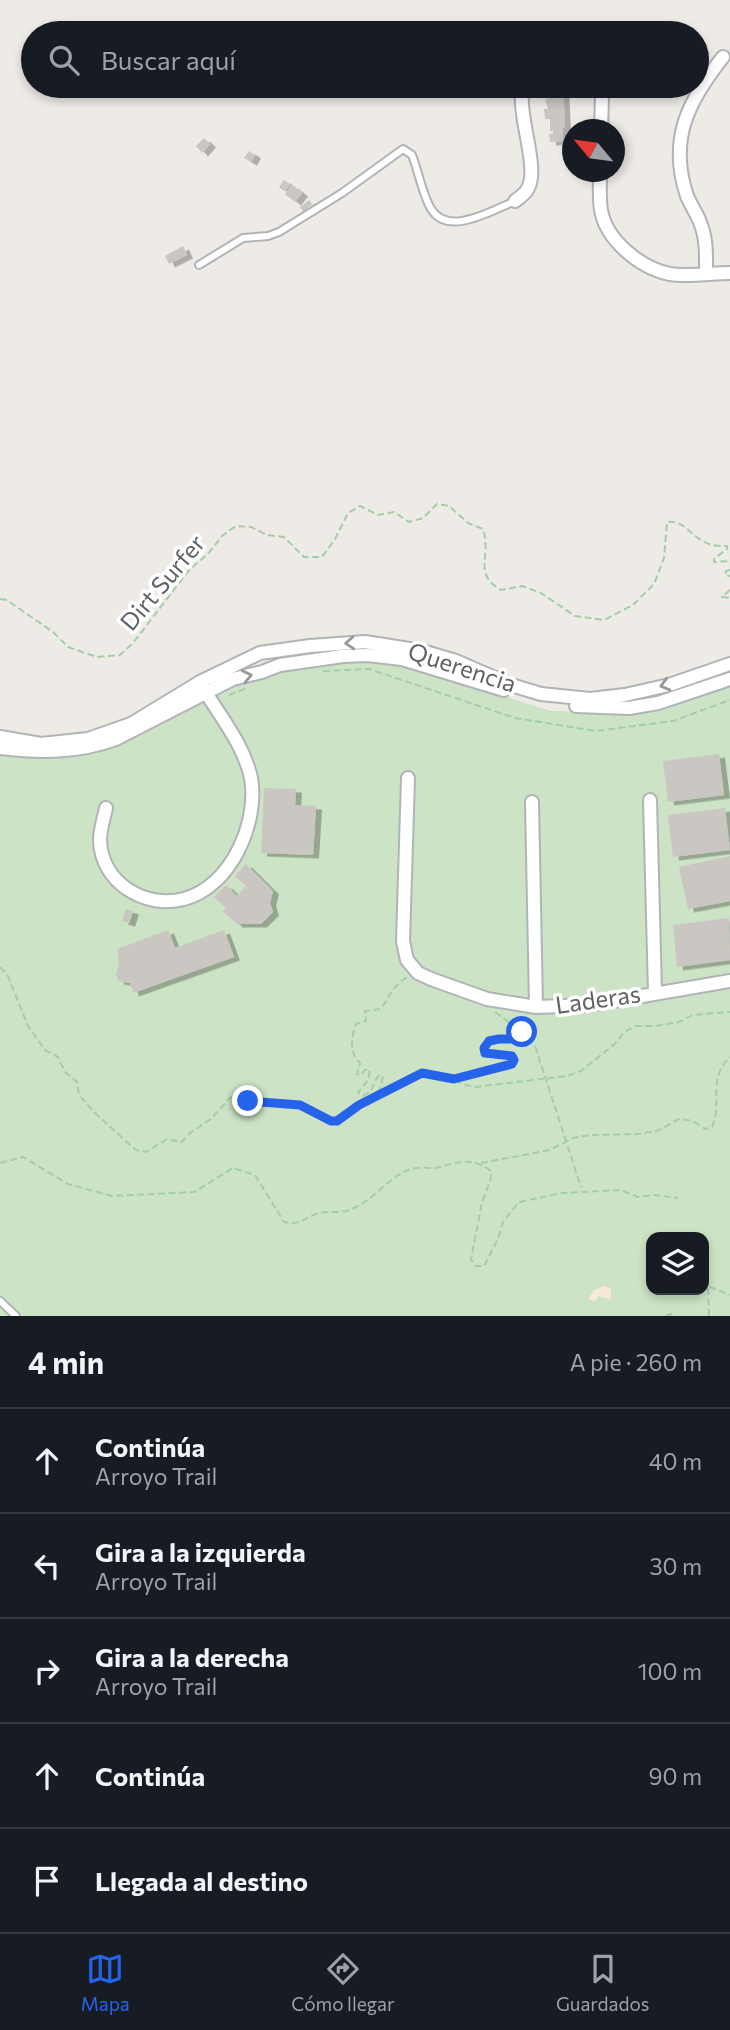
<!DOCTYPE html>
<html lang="es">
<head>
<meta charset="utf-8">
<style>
	body { margin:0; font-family:Commissioner,sans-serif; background:#242831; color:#f1f3f6 }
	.controls { position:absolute; right:21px; bottom:21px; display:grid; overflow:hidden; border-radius:14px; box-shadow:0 4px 10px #0003 }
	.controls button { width:63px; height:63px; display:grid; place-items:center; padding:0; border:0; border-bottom:2px solid #363941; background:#171b24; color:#f1f3f6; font:35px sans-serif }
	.compass { position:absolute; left:562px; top:119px; width:63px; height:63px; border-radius:50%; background:#171b24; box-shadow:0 4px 10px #0003; rotate:299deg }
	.stop { position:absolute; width:21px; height:21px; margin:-16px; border:5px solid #2563eb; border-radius:50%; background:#fff }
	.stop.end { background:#2563eb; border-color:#fff; box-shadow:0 2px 7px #0008 }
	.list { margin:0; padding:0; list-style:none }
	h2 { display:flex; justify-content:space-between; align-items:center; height:91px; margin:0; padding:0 28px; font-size:30px }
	h2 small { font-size:23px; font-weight:400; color:#9ea1a6 }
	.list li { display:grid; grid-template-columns:46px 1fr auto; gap:21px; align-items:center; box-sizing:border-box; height:105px; padding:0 28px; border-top:2px solid #363941 }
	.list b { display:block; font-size:26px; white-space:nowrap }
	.list p { margin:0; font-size:23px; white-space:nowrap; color:#9ea1a6 }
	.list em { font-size:23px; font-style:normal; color:#9ea1a6 }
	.icon { flex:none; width:38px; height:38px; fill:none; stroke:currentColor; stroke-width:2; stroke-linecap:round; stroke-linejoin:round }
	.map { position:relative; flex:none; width:730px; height:1316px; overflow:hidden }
	.search { position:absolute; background:#171b24; box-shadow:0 4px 10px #0003; left:21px; right:21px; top:21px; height:77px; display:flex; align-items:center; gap:18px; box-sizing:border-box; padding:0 24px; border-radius:38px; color:#9ea1a6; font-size:26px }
	.sheet { height:616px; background:#171b24 }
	nav { display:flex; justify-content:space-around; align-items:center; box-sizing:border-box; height:98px; border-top:2px solid #363941; background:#171b24; font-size:19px; color:#9ea1a6 }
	nav a { display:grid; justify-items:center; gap:4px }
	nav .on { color:#2563eb }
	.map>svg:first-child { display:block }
</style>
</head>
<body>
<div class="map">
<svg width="730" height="1316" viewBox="0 0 730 1316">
	<defs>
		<filter id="shadow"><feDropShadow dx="6" dy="3.5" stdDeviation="0" flood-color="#0004"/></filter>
	</defs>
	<rect width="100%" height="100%" fill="#eeebe6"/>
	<path fill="#cce3c5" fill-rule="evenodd" d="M 363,660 L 410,667 L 551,711 L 625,713 L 730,683 L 730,1316 L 0,1316 L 0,751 L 39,755 L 229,686 L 308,666 ZM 651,1237 L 704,1237 L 704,1290 L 651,1290 Z"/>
	<path fill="#f7e9d8" d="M 605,1286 L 611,1289 L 611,1300 L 598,1296 L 597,1300 L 594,1301 L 588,1299 L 594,1290 Z"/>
	<path fill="#cac6c2" filter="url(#shadow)" d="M 549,86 L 563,86 L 565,128 L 562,128 L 563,141 L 550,142 L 549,134 L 553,134 L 553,131 L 550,131 L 550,119 L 545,119 L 544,109 L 548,109 L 545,99 L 550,98 Z
		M 204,138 L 210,144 L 202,153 L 196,146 Z
		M 249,151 L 255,155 L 251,162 L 244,158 Z
		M 284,180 L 290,184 L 284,191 L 279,187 Z
		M 292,185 L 302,193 L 295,202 L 285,194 Z
		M 309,200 L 312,204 L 304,212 L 300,207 Z
		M 183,246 L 187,255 L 169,264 L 165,256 Z
		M 719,754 L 724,795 L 668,802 L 663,761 Z
		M 264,788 L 296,789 L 295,805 L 316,806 L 313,855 L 261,853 Z
		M 725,808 L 730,850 L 673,857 L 668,815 Z
		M 730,856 L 730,901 L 688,909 L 679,867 Z
		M 246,864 L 273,891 L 270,903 L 273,912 L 261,924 L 237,924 L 223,911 L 226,908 L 214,897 L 226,885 L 237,896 L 246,886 L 235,876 Z
		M 126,909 L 133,911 L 129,923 L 122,921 Z
		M 729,918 L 730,960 L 677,967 L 673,925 Z
		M 168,930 L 175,948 L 224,930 L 234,957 L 133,993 L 130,983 L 118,981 L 116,973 L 119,966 L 117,949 Z"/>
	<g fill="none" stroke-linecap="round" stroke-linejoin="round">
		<g stroke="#b1b4b7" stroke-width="10">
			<path id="lane" d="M 199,265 L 243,238 L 268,236 L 279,232 L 342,193 L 403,149 L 412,155 C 418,171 421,187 428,203 C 443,240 489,212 515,201
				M 0,1301 L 16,1316"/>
		</g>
		<g stroke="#b1b4b7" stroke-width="16">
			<path id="street" d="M 600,86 L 602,96 L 601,130
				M 600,172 C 600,184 599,198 601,210 C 606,240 640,268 670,274 C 689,277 711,273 730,273
				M 515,201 C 519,198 525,194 527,190 C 541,170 516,114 523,86
				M 706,274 C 706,258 707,240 701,225 C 698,215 691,206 687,196 C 668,140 688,101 723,57
				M 576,706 L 629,708 L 658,703 L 730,679
				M 0,737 L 41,744 L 88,739 L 131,724 L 200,682 L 260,653 L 310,646 L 365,642 L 422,651 L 456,661 L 511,685 L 541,694 L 590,699 L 625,695 L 669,685 L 730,664
				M 0,748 C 41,753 77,753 116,739 L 233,679 L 262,672 L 280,665 L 343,656 L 367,655 L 402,659 L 504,690
				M 408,778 L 403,941 L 407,960 L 418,973 L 431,979 L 487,999 L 536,1007 L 590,1005 L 730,981
				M 650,800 L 655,992
				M 532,802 L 536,1007
				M 106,808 C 104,818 100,829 100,840 C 101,883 145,909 184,899 C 231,887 259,822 251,778 C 244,745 220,716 203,688"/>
		</g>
		<path stroke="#a5cda7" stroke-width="2" stroke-dasharray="7 3.5" stroke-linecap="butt" d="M 730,570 L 726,571 L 725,575 L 730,576
			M 730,590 L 722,597 L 730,598
			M 0,599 L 7,600 L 53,632 L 68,647 L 97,657 L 120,655 L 133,643 L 190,569 L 208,554 L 223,535 L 236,526 L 251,527 L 267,535 L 284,537 L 304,557 L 322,557 L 335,539 L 348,513 L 360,506 L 378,515 L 394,512 L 409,522 L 423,518 L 437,504 L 449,506 L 468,523 L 483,529 C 492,557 472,573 501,590 L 522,586 L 541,593 L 575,616 L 604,620 L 633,605 L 654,584 L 664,558 L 667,522 C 691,519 691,548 727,546 L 727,549 L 714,559 L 714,562 L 730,561
			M 323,671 L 369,669 L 515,718 L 596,731 L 673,721 L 730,700
			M 229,695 L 247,688
			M 0,967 L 8,976 L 28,1026 L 45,1050 L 58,1057 L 65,1072 L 77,1082 L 79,1095 L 95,1113 L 136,1150 L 146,1152 L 167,1139 L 182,1142 L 190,1133 L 211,1119 L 231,1097 L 248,1101 L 300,1105 L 331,1121 L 337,1121 L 359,1105 L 422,1073 L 454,1079 L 512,1064 L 514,1060 L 512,1056 L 485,1053 L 484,1048 L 489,1041 L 499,1039 L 528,1039
			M 495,1012 L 522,1032 L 535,1046
			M 455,1080 L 462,1084 L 475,1087 L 567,1076 L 581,1071 L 617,1042 L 624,1032 L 636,1026 L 655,1026 L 679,1022 L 693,1015 L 730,1012
			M 370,1100 L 380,1089 L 383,1076 L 378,1076 L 370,1092 L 363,1096 L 358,1093 C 363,1084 371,1082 369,1069 L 365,1070 L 361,1075 L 357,1074 L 360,1063 C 349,1053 351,1037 356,1024 L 366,1021 L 365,1011 L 381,1009 C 390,996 393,985 408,977
			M 0,1163 L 23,1157 L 68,1184 L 112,1196 L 194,1192 L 233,1168 L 255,1175 L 284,1222 C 301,1226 303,1218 319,1213 C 327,1211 337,1213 346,1211 C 371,1204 385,1180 408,1170 C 418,1165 430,1170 440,1167 C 460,1161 474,1158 491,1171 L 491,1178 L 482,1203 L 471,1259 L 475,1266 L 484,1266 L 498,1239 L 503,1222 L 519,1202 L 562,1193 L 621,1190 L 638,1197 L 653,1195 L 678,1198
			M 481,1163 L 550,1150 L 573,1138 L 590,1135 L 637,1134 L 657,1131 L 679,1119 L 693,1121 L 705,1129 L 712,1127 C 723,1101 707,1079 730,1057
			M 666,1316 L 670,1314 L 675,1316
			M 709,1316 L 708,1286 L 730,1295"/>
		<use href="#lane" stroke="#fff" stroke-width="6"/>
		<use href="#street" stroke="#fff" stroke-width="12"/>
		<path stroke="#a5cda7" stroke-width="2" stroke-dasharray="7 3.5" stroke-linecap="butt" d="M 535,1046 L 581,1187"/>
	</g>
	<defs><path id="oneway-chevron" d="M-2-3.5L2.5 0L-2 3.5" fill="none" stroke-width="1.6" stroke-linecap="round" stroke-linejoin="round" transform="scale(1.75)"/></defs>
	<g stroke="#96999b">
		<use href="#oneway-chevron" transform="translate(350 643) rotate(176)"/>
		<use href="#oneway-chevron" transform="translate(247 676) rotate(-12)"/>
		<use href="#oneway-chevron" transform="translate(665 685) rotate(165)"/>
	</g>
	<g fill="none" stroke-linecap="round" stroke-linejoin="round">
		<path stroke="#2563eb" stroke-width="9" d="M 248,1101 L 300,1105 L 331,1121 L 337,1121 L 359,1105 L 422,1073 L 454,1079 L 512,1064 L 514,1060 L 512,1056 L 485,1053 L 484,1048 L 489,1041 L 499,1039 L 528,1039 L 522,1032"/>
	</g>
	<g text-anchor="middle" stroke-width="7" stroke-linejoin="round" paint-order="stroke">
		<g font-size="24" fill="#5e6265" stroke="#fff">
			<text transform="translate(163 583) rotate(-50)" y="8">Dirt Surfer</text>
			<text transform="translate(462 668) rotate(18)" y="8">Querencia</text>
			<text transform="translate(598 1000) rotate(-8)" y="8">Laderas</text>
		</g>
	</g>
</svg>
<div class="controls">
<button><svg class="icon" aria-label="layers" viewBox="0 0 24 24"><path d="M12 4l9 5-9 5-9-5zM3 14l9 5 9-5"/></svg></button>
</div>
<svg class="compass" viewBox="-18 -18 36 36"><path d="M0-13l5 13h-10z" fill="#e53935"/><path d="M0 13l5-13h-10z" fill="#9ea1a6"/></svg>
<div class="stop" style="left:522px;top:1032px"></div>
<div class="stop end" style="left:248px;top:1101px"></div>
<div class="search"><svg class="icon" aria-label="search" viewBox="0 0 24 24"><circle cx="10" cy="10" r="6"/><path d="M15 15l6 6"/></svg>Buscar aquí</div>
</div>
<section class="sheet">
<h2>4 min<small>A pie · 260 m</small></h2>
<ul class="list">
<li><svg class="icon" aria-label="ahead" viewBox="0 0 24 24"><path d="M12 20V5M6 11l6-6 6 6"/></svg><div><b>Continúa</b><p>Arroyo Trail</p></div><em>40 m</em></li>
<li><svg class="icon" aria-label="left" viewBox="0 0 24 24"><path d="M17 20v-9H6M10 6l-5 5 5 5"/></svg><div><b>Gira a la izquierda</b><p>Arroyo Trail</p></div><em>30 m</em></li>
<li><svg class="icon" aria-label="right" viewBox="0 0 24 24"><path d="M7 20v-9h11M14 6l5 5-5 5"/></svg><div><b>Gira a la derecha</b><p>Arroyo Trail</p></div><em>100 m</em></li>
<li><svg class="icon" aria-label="ahead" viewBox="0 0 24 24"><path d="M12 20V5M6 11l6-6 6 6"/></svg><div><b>Continúa</b></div><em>90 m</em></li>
<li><svg class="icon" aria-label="arrive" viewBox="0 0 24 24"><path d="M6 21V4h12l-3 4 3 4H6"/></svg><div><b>Llegada al destino</b></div></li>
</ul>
</section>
<nav>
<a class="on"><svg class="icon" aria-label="map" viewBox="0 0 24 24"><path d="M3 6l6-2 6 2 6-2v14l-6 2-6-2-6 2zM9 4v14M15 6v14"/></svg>Mapa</a>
<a><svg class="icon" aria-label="directions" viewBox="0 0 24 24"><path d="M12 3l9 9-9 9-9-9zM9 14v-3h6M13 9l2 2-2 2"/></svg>Cómo llegar</a>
<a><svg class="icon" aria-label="saved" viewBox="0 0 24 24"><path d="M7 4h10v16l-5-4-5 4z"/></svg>Guardados</a>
</nav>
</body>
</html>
